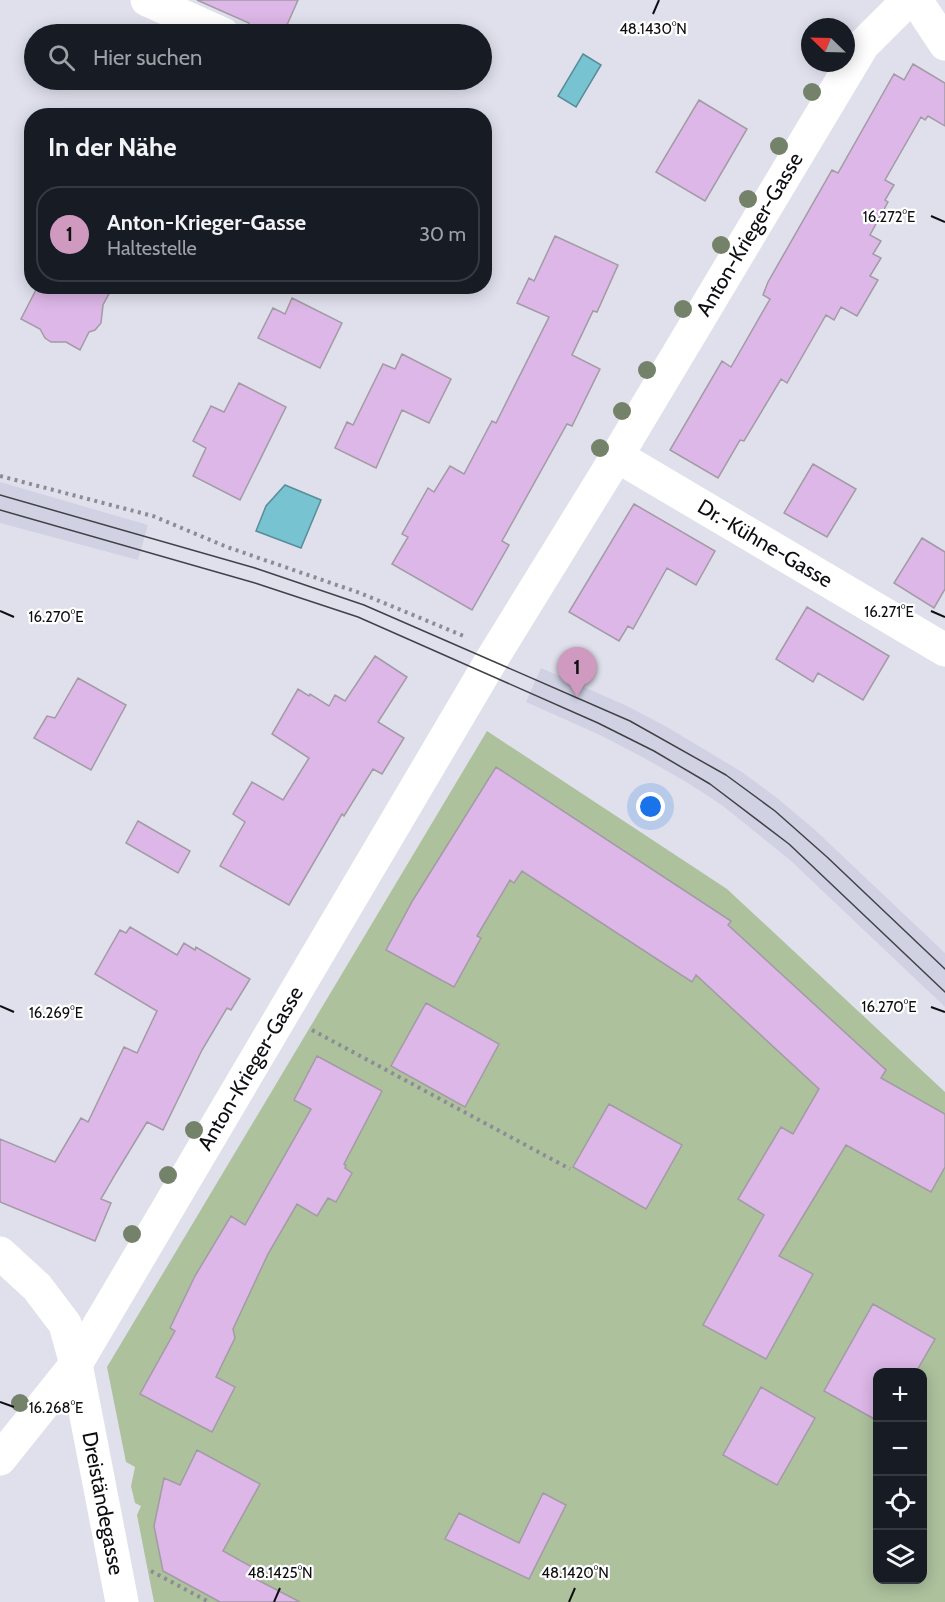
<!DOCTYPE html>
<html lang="de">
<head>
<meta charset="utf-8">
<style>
	body { margin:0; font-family:Cabin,sans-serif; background:#20242c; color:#f1f3f6 }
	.controls { position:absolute; right:18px; bottom:18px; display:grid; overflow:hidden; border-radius:12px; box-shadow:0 3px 15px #0003 }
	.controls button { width:54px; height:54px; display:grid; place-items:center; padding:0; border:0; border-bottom:2px solid #363941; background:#171b24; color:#f1f3f6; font:30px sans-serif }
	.compass { position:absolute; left:801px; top:18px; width:54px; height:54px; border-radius:50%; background:#171b24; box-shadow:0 3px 15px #0003; rotate:293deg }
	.you { position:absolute; left:651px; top:807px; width:21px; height:21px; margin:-15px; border:4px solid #fff; border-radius:50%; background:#1a73e8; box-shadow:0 0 0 9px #1a73e833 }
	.badge { display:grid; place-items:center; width:39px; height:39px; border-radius:50%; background:#cf99c0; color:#111; font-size:20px; font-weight:700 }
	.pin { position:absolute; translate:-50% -50px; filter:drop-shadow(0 2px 3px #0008) }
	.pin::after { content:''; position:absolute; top:32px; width:21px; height:18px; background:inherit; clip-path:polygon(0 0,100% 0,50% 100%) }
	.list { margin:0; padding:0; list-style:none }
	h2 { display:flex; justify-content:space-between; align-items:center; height:78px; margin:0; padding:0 24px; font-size:26px }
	h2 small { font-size:20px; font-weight:400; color:#9ea1a6 }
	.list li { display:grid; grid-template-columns:39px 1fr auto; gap:18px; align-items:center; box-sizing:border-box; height:96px; margin:0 12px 12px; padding:0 12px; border:2px solid #363941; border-radius:24px }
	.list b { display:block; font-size:22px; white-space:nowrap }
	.list p { margin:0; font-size:20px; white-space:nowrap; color:#9ea1a6 }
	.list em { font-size:20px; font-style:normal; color:#9ea1a6 }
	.icon { flex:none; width:33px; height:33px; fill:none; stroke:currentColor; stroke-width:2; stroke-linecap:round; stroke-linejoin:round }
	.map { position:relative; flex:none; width:945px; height:1602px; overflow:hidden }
	.search { position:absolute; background:#171b24; box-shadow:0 3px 15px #0003; left:24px; top:24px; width:468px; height:66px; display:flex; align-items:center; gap:15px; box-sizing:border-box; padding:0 21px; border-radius:33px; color:#9ea1a6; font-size:22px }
	.panel { position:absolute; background:#171b24; box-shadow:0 3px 15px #0003; left:24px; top:108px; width:468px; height:186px; border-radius:24px }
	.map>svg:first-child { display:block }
</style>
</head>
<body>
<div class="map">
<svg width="945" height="1602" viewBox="0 0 945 1602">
	<rect width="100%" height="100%" fill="#dfe0ec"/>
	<path fill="#d0d2e4" d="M 0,482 L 148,525 L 138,560 L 0,523 Z
		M 541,668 L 627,706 L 667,727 L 742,772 L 777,798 L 814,829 L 945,953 L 945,1007 L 790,860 L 723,806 L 688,783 L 646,759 L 600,735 L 526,702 Z"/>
	<path fill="#adc19d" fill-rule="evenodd" d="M 487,731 L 727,889 L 945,1092 L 945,1602 L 154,1602 L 137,1515 L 141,1506 L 135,1503 L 131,1486 L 135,1467 L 126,1462 L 107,1367 ZM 878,1372 L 922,1372 L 922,1580 L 878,1580 Z"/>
	<path fill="#77c3d1" stroke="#588d98" stroke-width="1.5" d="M 583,54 L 601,65 L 576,107 L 558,96 Z
		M 285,485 L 321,500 L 301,548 L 256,531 L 266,506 Z"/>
	<path fill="#ddb7e7" stroke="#a29ba4" stroke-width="1.5" d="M 197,0 L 298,0 L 283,34 L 267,34 L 247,26 L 249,23 Z
		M 913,64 L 945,83 L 945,126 L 928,116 L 925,120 L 921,117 L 885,180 L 894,185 L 885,200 L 888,202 L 870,235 L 881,241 L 873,254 L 881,258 L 870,276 L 878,280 L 857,316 L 841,307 L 834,320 L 826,315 L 787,383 L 781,379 L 744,441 L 740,440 L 718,478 L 670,450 L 722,361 L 731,367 L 770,299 L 763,295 L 768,282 L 832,170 L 838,173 L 894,74 L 904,80 Z
		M 699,100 L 747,129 L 705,201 L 656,172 Z
		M 555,236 L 618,265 L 597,312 L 593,311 L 572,355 L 600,369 L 572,426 L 567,424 L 502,541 L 509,545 L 472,610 L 392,564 L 408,537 L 402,534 L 428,488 L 434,492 L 450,466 L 464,474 L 492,421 L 496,423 L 549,317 L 517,303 L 529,278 L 534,281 Z
		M 38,286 L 113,286 L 103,305 L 101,323 L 95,330 L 89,332 L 80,350 L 66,342 L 51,342 L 45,338 L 40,329 L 21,319 Z
		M 292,298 L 342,323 L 320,368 L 258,338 L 273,308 L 285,314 Z
		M 402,354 L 451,379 L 429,423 L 402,410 L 376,468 L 335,448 L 347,422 L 353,425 L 383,364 L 395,369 Z
		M 239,383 L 286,407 L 240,500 L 193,476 L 206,448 L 193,441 L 211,406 L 224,412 Z
		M 813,464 L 856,489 L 827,537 L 784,513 Z
		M 634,504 L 715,551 L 696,585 L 667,568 L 633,629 L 628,626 L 619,641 L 569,612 Z
		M 922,538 L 945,552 L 945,589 L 934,608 L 894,583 Z
		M 807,607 L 889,656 L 863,700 L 818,673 L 813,682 L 776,659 Z
		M 375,656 L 407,677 L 378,722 L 404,738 L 382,774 L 373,769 L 344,816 L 342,814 L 289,905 L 220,866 L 245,822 L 233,814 L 252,782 L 283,800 L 309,758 L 272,734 L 298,689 L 309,696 L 310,694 L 329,706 L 335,695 L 345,701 Z
		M 78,678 L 126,705 L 91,770 L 34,738 L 47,716 L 55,718 Z
		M 496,767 L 731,921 L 728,925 L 886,1070 L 881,1078 L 945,1114 L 945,1167 L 931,1192 L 846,1145 L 779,1256 L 813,1274 L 766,1359 L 703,1325 L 764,1215 L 738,1199 L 781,1127 L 793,1134 L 819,1089 L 696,975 L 692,982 L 522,871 L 514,883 L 510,880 L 477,936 L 481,938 L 454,987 L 386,950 L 413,900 Z
		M 138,821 L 190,851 L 178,873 L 126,843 Z
		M 130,927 L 177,955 L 184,943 L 195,950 L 196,947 L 250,979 L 231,1010 L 227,1008 L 202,1050 L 163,1130 L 147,1122 L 116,1173 L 101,1199 L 111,1203 L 95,1241 L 0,1202 L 0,1139 L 55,1162 L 81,1118 L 88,1122 L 124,1047 L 137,1053 L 157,1011 L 95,974 L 120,930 L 126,933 Z
		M 426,1003 L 499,1044 L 465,1107 L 391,1066 Z
		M 317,1056 L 382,1091 L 344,1164 L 346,1166 L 345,1168 L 352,1173 L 336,1202 L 328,1198 L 317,1216 L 297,1204 L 268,1254 L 233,1329 L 235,1338 L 216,1377 L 235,1387 L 212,1432 L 140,1394 L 175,1331 L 170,1328 L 195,1276 L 231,1216 L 245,1225 L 311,1109 L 294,1100 Z
		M 609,1104 L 682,1145 L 646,1209 L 573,1167 Z
		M 873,1304 L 935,1339 L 916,1372 L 878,1372 L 878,1421 L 824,1391 Z
		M 761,1387 L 815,1418 L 777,1485 L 723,1455 Z
		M 197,1450 L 260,1484 L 223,1551 L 252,1567 L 248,1575 L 300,1602 L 220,1602 L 163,1571 L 154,1526 L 164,1478 L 180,1485 Z
		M 543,1493 L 566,1505 L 529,1579 L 445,1539 L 459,1513 L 519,1543 Z"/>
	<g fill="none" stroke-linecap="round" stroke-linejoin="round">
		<path stroke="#8b8c95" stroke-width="4" stroke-dasharray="3 4.5" stroke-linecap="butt" d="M 0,476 L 153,516 L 227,547 L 360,593 L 466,637
			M 312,1030 L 570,1169
			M 151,1571 L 209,1602"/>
		<g stroke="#fff" stroke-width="33">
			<path d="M 147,0 L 223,34"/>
			<path d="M 916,0 L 945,44"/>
			<path id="s1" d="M 617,456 L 945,650"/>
			<path id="s2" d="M 0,1253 L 37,1287 L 65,1324 L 76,1364 L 122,1602"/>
			<path id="s3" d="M 0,1459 L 76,1364 L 492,659 L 617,456 L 863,45 L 908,0"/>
		</g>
		<path stroke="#414147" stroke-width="1.5" d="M 0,495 L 255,568 L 364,605 L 630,721 L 726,775 L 775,811 L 827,857 L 945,969
			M 0,510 L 255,583 L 358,617 L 598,723 L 654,751 L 710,784 L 789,844 L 945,992"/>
	</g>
	<g fill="#74826a">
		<circle cx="812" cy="92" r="9"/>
		<circle cx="779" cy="146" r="9"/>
		<circle cx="748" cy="199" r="9"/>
		<circle cx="721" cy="245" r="9"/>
		<circle cx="683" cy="309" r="9"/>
		<circle cx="647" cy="370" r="9"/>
		<circle cx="622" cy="411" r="9"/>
		<circle cx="600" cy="448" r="9"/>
		<circle cx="194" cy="1130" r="9"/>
		<circle cx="168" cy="1175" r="9"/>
		<circle cx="132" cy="1234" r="9"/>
		<circle cx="20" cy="1403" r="9"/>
	</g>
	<path fill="none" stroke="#0e0e12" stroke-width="2" d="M 653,14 L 659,0M 931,216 L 945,222M 0,611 L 14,617M 931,611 L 945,617M 0,1006 L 14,1012M 931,1007 L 945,1012M 0,1402 L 14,1407M 274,1602 L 280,1588M 569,1602 L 575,1588"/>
	<g text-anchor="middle" stroke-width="4.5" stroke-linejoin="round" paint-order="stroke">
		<g font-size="21" fill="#0e0e12" stroke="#fff">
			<text dy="7" stroke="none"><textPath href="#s3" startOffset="1437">Anton-Krieger-Gasse</textPath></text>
			<text dy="7" stroke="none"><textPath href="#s1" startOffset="172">Dr.-Kühne-Gasse</textPath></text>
			<text dy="7" stroke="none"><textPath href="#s3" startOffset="465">Anton-Krieger-Gasse</textPath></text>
			<text dy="7" stroke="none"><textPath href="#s2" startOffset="280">Dreiständegasse</textPath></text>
		</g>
	</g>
	<g font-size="15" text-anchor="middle" fill="#0e0e12" stroke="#fff" stroke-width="4.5" stroke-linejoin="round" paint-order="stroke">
		<text x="653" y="34">48.1430°N</text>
		<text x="889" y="222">16.272°E</text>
		<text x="889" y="617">16.271°E</text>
		<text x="56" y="622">16.270°E</text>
		<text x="889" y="1012">16.270°E</text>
		<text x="56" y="1018">16.269°E</text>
		<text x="56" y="1413">16.268°E</text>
		<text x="280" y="1578">48.1425°N</text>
		<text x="575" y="1578">48.1420°N</text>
	</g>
</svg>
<div class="controls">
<button>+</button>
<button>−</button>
<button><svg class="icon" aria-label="locate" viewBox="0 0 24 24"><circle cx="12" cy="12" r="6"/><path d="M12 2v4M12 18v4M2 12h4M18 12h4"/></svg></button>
<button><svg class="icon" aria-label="layers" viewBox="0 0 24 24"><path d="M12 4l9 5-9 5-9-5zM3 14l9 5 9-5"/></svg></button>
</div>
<svg class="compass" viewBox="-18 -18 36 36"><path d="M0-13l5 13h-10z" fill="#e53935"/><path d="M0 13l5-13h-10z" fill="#9ea1a6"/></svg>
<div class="you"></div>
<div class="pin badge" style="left:577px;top:697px">1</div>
<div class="search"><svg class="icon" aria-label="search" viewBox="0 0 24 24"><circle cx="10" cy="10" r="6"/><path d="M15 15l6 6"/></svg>Hier suchen</div>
<section class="panel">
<h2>In der Nähe<small></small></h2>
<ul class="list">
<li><span class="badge">1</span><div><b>Anton-Krieger-Gasse</b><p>Haltestelle</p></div><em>30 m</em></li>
</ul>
</section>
</div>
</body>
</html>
